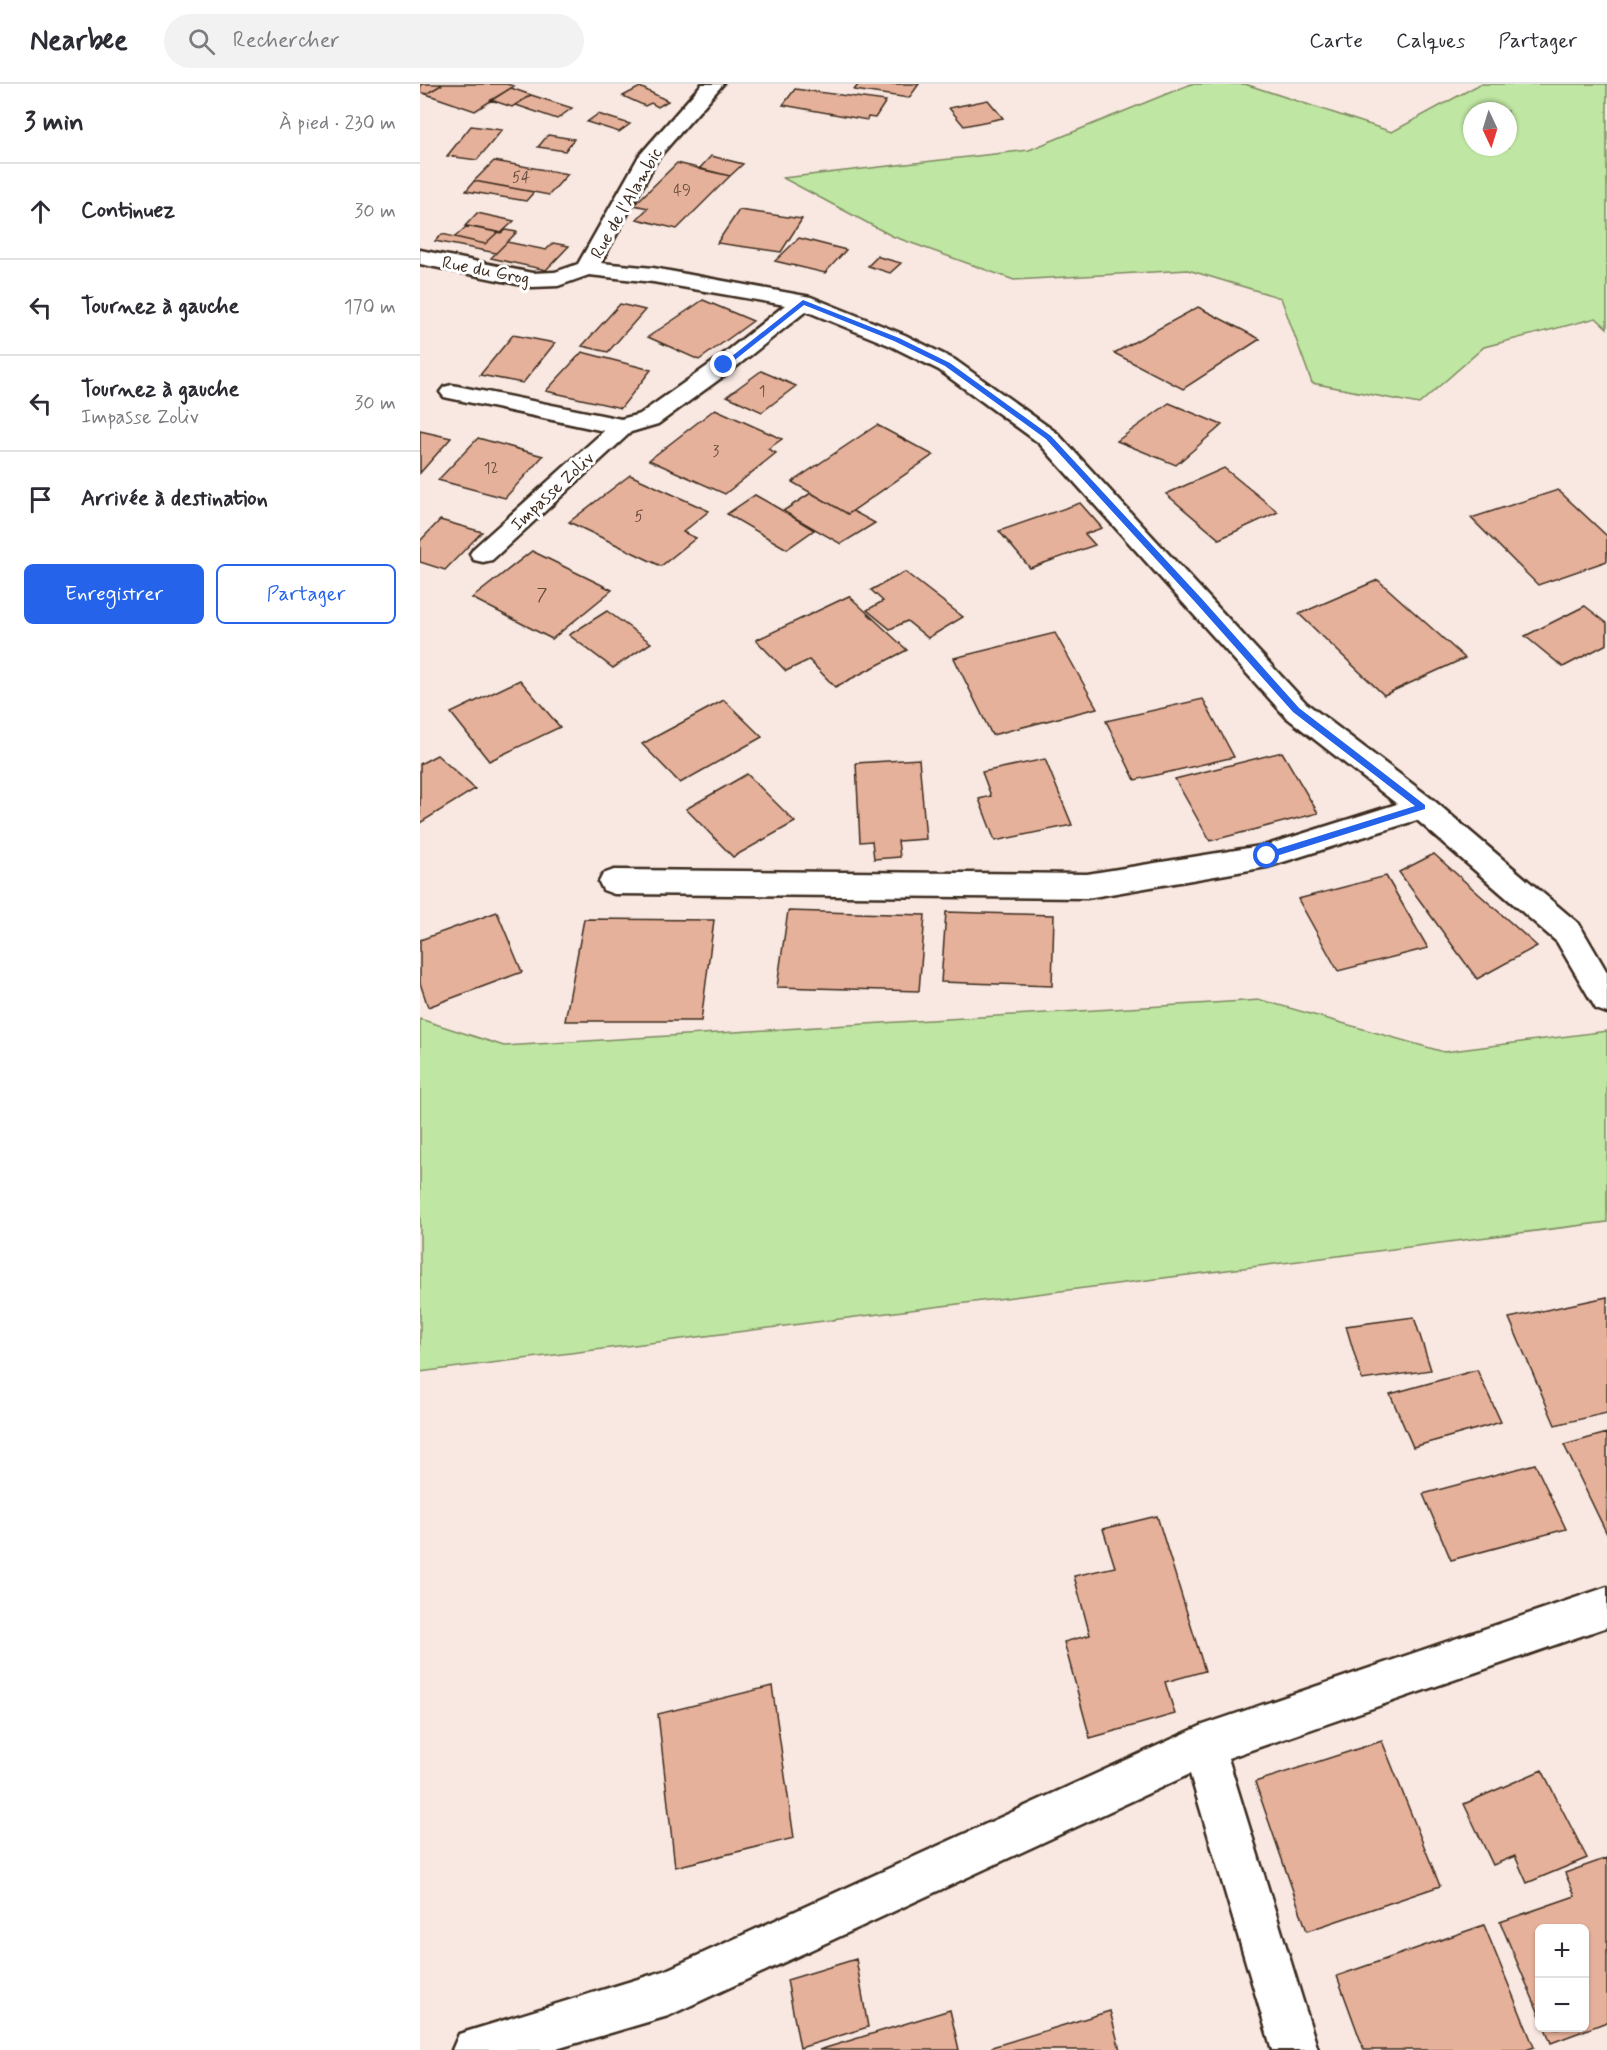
<!DOCTYPE html>
<html lang="fr">
<head>
<meta charset="utf-8">
<style>
	body { margin:0; font-family:Mynerve,sans-serif; background:#f2f2f3; color:#2b2b33 }
	.controls { position:absolute; right:18px; bottom:18px; display:grid; overflow:hidden; border-radius:9px; box-shadow:0 2px 4px #0004 }
	.controls button { width:54px; height:54px; display:grid; place-items:center; padding:0; border:0; border-bottom:2px solid #e1e1e2; background:#fff; color:#2b2b33; font:30px sans-serif }
	.compass { position:absolute; left:1043px; top:18px; width:54px; height:54px; border-radius:50%; background:#fff; box-shadow:0 2px 4px #0004; rotate:176deg }
	.stop { position:absolute; width:18px; height:18px; margin:-14px; border:4px solid #2563eb; border-radius:50%; background:#fff }
	.stop.end { background:#2563eb; border-color:#fff; box-shadow:0 2px 6px #0008 }
	.list { margin:0; padding:0; list-style:none }
	h2 { display:flex; justify-content:space-between; align-items:center; height:78px; margin:0; padding:0 24px; font-size:26px }
	h2 small { font-size:20px; font-weight:400; color:#7c7c81 }
	.list li { display:grid; grid-template-columns:39px 1fr auto; gap:18px; align-items:center; box-sizing:border-box; height:96px; padding:0 24px; border-top:2px solid #e1e1e2 }
	.list b { display:block; font-size:22px; white-space:nowrap }
	.list p { margin:0; font-size:20px; white-space:nowrap; color:#7c7c81 }
	.list em { font-size:20px; font-style:normal; color:#7c7c81 }
	.actions { display:flex; gap:12px; padding:18px 24px }
	.actions a { flex:1; padding:14px 0; border:2px solid #2563eb; border-radius:9px; text-align:center; font-size:21px; color:#2563eb }
	.actions .main { background:#2563eb; color:#fff }
	.icon { flex:none; width:33px; height:33px; fill:none; stroke:currentColor; stroke-width:2; stroke-linecap:round; stroke-linejoin:round }
	.map { position:relative; flex:none; width:1187px; height:1966px; overflow:hidden }
	header { display:flex; align-items:center; gap:36px; box-sizing:border-box; height:84px; padding:0 30px; background:#fff; border-bottom:2px solid #e1e1e2 }
	header strong { font-size:28px }
	nav { display:flex; gap:33px; margin-inline-start:auto; font-size:21px }
	.search { width:420px; height:54px; background:#f2f2f3; display:flex; align-items:center; gap:15px; box-sizing:border-box; padding:0 21px; border-radius:33px; color:#7c7c81; font-size:22px }
	main { display:flex }
	aside { flex:1; background:#fff }
	.map>svg:first-child { display:block }
</style>
</head>
<body>
<header>
<strong>Nearbee</strong>
<div class="search"><svg class="icon" aria-label="search" viewBox="0 0 24 24"><circle cx="10" cy="10" r="6"/><path d="M15 15l6 6"/></svg>Rechercher</div>
<nav><a>Carte</a><a>Calques</a><a>Partager</a></nav>
</header>
<main>
<aside>
<h2>3 min<small>À pied · 230 m</small></h2>
<ul class="list">
<li><svg class="icon" aria-label="ahead" viewBox="0 0 24 24"><path d="M12 20V5M6 11l6-6 6 6"/></svg><div><b>Continuez</b></div><em>30 m</em></li>
<li><svg class="icon" aria-label="left" viewBox="0 0 24 24"><path d="M17 20v-9H6M10 6l-5 5 5 5"/></svg><div><b>Tournez à gauche</b></div><em>170 m</em></li>
<li><svg class="icon" aria-label="left" viewBox="0 0 24 24"><path d="M17 20v-9H6M10 6l-5 5 5 5"/></svg><div><b>Tournez à gauche</b><p>Impasse Zoliv</p></div><em>30 m</em></li>
<li><svg class="icon" aria-label="arrive" viewBox="0 0 24 24"><path d="M6 21V4h12l-3 4 3 4H6"/></svg><div><b>Arrivée à destination</b></div></li>
</ul>
<div class="actions"><a class="main">Enregistrer</a><a>Partager</a></div>
</aside>
<div class="map">
<svg width="1187" height="1966" viewBox="0 0 1187 1966">
	<rect width="100%" height="100%" fill="#f8e8e1"/>
	<filter id="ink" filterUnits="userSpaceOnUse"><feTurbulence type="fractalNoise" baseFrequency=".0167" numOctaves="2"/><feDisplacementMap in="SourceGraphic" scale="12" xChannelSelector="R" yChannelSelector="G"/><feConvolveMatrix kernelMatrix="1 2 1 2 8 2 1 2 1" color-interpolation-filters="sRGB"/></filter>
	<g filter="url(#ink)">
		<path fill="#bfe6a2" stroke="#7d8860" stroke-width="1.5" fill-rule="evenodd" d="M 771,0 L 825,0 L 972,48 L 1060,0 L 1187,0 L 1187,244 L 1176,234 L 1064,263 L 999,320 L 892,299 L 861,214 L 768,186 L 594,196 L 472,152 L 363,94 L 609,66 ZM 1052,27 L 1088,27 L 1088,63 L 1052,63 Z
			M 841,916 L 1024,968 L 1187,947 L 1187,1138 L 0,1288 L 0,935 L 84,962 Z"/>
		<path fill="#e6b19a" stroke="#3b2a1e" stroke-width="1.5" d="M 23,0 L 86,0 L 94,2 L 55,27 L 6,10 Z
			M 23,0 L 6,10 L 0,8 L 1,0 Z
			M 439,0 L 499,0 L 489,14 L 434,6 Z
			M 220,3 L 248,17 L 238,23 L 231,19 L 225,22 L 203,12 Z
			M 91,4 L 111,11 L 92,23 L 71,16 Z
			M 375,5 L 466,17 L 455,34 L 448,33 L 447,36 L 363,21 Z
			M 111,11 L 152,24 L 137,35 L 96,21 Z
			M 568,16 L 583,34 L 544,42 L 529,24 Z
			M 178,30 L 210,40 L 199,48 L 167,38 Z
			M 51,42 L 82,46 L 57,76 L 27,72 Z
			M 128,51 L 154,55 L 145,67 L 118,63 Z
			M 291,72 L 323,80 L 310,92 L 279,85 Z
			M 74,77 L 148,90 L 129,111 L 54,97 Z
			M 257,79 L 310,92 L 257,145 L 217,135 L 228,124 L 214,121 Z
			M 54,97 L 114,108 L 106,117 L 46,107 Z
			M 319,126 L 382,135 L 361,168 L 297,159 Z
			M 57,129 L 94,137 L 81,149 L 45,142 Z
			M 47,142 L 78,148 L 65,160 L 35,153 Z
			M 85,146 L 97,148 L 76,169 L 15,157 L 22,150 L 65,160 L 78,148 L 81,149 Z
			M 379,154 L 426,166 L 405,189 L 355,177 Z
			M 87,158 L 126,166 L 133,159 L 149,162 L 126,186 L 71,174 Z
			M 458,172 L 459,173 L 481,179 L 470,189 L 448,182 Z
			M 283,216 L 333,237 L 279,276 L 228,253 Z
			M 200,220 L 225,226 L 188,268 L 162,262 Z
			M 778,223 L 840,255 L 763,305 L 694,269 Z
			M 93,251 L 135,259 L 103,299 L 60,291 Z
			M 162,268 L 231,286 L 201,324 L 126,307 Z
			M 341,287 L 376,302 L 342,328 L 307,312 Z
			M 749,319 L 802,341 L 756,381 L 697,357 Z
			M 295,325 L 362,355 L 348,365 L 356,369 L 305,410 L 229,376 Z
			M 457,341 L 513,371 L 428,430 L 372,398 Z
			M 0,347 L 31,354 L 0,389 Z
			M 58,354 L 123,372 L 85,414 L 18,396 Z
			M 804,384 L 858,428 L 799,455 L 746,410 Z
			M 210,391 L 289,427 L 263,448 L 276,454 L 241,482 L 149,438 Z
			M 1138,406 L 1187,452 L 1187,477 L 1118,501 L 1051,434 Z
			M 391,409 L 428,430 L 433,427 L 455,439 L 421,460 L 363,427 Z
			M 335,411 L 363,427 L 394,446 L 367,465 L 307,430 Z
			M 660,419 L 682,444 L 665,450 L 675,461 L 610,484 L 579,447 Z
			M 20,436 L 62,448 L 25,486 L 0,478 L 0,457 Z
			M 112,467 L 192,506 L 132,555 L 52,514 Z
			M 485,488 L 543,533 L 508,554 L 487,537 L 470,545 L 447,526 L 463,517 L 451,506 Z
			M 958,496 L 1045,574 L 964,611 L 879,530 Z
			M 429,512 L 487,566 L 415,603 L 389,576 L 366,587 L 336,556 Z
			M 1165,522 L 1187,539 L 1187,560 L 1143,583 L 1105,552 Z
			M 187,527 L 231,559 L 193,584 L 149,551 Z
			M 635,549 L 677,624 L 572,651 L 534,574 Z
			M 100,596 L 140,643 L 69,677 L 31,629 Z
			M 783,615 L 814,673 L 715,696 L 686,637 Z
			M 304,616 L 342,653 L 260,699 L 222,660 Z
			M 862,668 L 898,729 L 790,757 L 755,695 Z
			M 17,671 L 55,705 L 0,739 L 0,680 Z
			M 499,675 L 506,755 L 478,757 L 480,773 L 454,775 L 452,757 L 440,758 L 436,679 Z
			M 625,675 L 652,741 L 575,757 L 559,715 L 571,712 L 562,688 Z
			M 327,690 L 375,738 L 313,773 L 266,725 Z
			M 1014,770 L 1117,862 L 1057,895 L 979,788 Z
			M 966,792 L 1008,864 L 918,887 L 878,815 Z
			M 368,827 L 505,831 L 499,907 L 357,903 Z
			M 77,828 L 102,888 L 8,923 L 0,899 L 0,856 Z
			M 526,828 L 634,831 L 632,902 L 521,898 Z
			M 164,835 L 294,836 L 281,937 L 145,937 Z
			M 1187,1213 L 1187,1329 L 1135,1341 L 1089,1234 Z
			M 994,1233 L 1011,1286 L 942,1296 L 926,1242 Z
			M 1057,1286 L 1081,1338 L 993,1363 L 970,1310 Z
			M 1187,1349 L 1187,1450 L 1144,1361 Z
			M 1115,1380 L 1146,1445 L 1031,1476 L 1003,1410 Z
			M 737,1432 L 785,1587 L 745,1598 L 755,1630 L 670,1654 L 644,1558 L 670,1551 L 654,1492 L 695,1483 L 683,1445 Z
			M 352,1602 L 374,1754 L 255,1783 L 238,1630 Z
			M 962,1657 L 1020,1802 L 887,1847 L 835,1698 Z
			M 1122,1686 L 1167,1774 L 1107,1799 L 1095,1772 L 1073,1781 L 1044,1720 Z
			M 1187,1774 L 1187,1938 L 1131,1959 L 1125,1944 L 1164,1944 L 1164,1844 L 1120,1844 L 1120,1932 L 1080,1838 L 1155,1812 L 1145,1789 Z
			M 1064,1841 L 1114,1963 L 1106,1966 L 944,1966 L 917,1892 Z
			M 436,1875 L 448,1943 L 380,1964 L 367,1896 Z
			M 530,1926 L 539,1966 L 399,1966 Z
			M 690,1927 L 700,1966 L 573,1966 L 572,1963 Z"/>
		<g fill="none" stroke-linecap="round" stroke-linejoin="round">
			<g stroke="#3b2a1e" stroke-width="5">
				<path id="minor" d="M 282,0 L 303,0 L 238,74 L 181,179 L 233,184 L 391,213 L 485,251 L 535,276 L 637,349 L 886,619 L 1012,715 L 1159,840 L 1187,888 L 1187,929 L 1176,925 L 1137,858 L 997,736 L 847,783 L 667,814 L 194,810 L 183,806 L 179,798 L 183,790 L 194,786 L 667,790 L 847,761 L 977,720 L 866,633 L 619,359 L 519,286 L 469,261 L 386,227 L 312,286 L 238,340 L 211,348 L 72,476 L 63,478 L 54,476 L 50,470 L 54,464 L 184,347 L 24,313 L 20,308 L 24,303 L 32,301 L 201,335 L 220,330 L 296,276 L 365,221 L 233,198 L 169,191 L 138,202 L 112,203 L 0,180 L 0,166 L 112,189 L 135,188 L 158,180 L 219,72 Z
					M 1187,1503 L 1187,1543 L 808,1674 L 898,1966 L 852,1966 L 770,1690 L 248,1932 L 133,1966 L 32,1966 L 39,1950 L 244,1887 L 783,1641 Z"/>
			</g>
			<use href="#minor" fill="#fff" fill-rule="evenodd"/>
		</g>
	</g>
	<path fill="#2563eb" d="M 383,216 L 479,254 L 530,279 L 631,352 L 782,515 L 879,624 L 1005,721 L 1005,725 L 847,775 L 844,774 L 844,769 L 995,722 L 873,628 L 776,519 L 626,355 L 525,282 L 474,257 L 384,221 L 306,283 L 302,283 L 302,280 Z"/>
	<g text-anchor="middle" stroke-width="6" stroke-linejoin="round" paint-order="stroke">
		<g font-size="15" fill="#664c3d">
			<text x="101" y="98">54</text>
			<text x="262" y="111">49</text>
			<text x="342" y="312">1</text>
			<text x="296" y="372">3</text>
			<text x="71" y="389">12</text>
			<text x="219" y="437">5</text>
		</g>
		<g font-size="18" fill="#3b2a1e" stroke="#fff">
			<text transform="translate(206 119) rotate(-60)" y="6">Rue de l'Alambic</text>
			<text transform="translate(66 186) rotate(11)" y="6">Rue du Grog</text>
			<text transform="translate(132 407) rotate(-43)" y="6">Impasse Zoliv</text>
		</g>
		<g font-size="18" fill="#664c3d">
			<text x="122" y="516">7</text>
		</g>
	</g>
</svg>
<div class="controls">
<button>+</button>
<button>−</button>
</div>
<svg class="compass" viewBox="-18 -18 36 36"><path d="M0-13l5 13h-10z" fill="#e53935"/><path d="M0 13l5-13h-10z" fill="#7c7c81"/></svg>
<div class="stop" style="left:847px;top:772px"></div>
<div class="stop end" style="left:304px;top:281px"></div>
</div>
</main>
</body>
</html>
